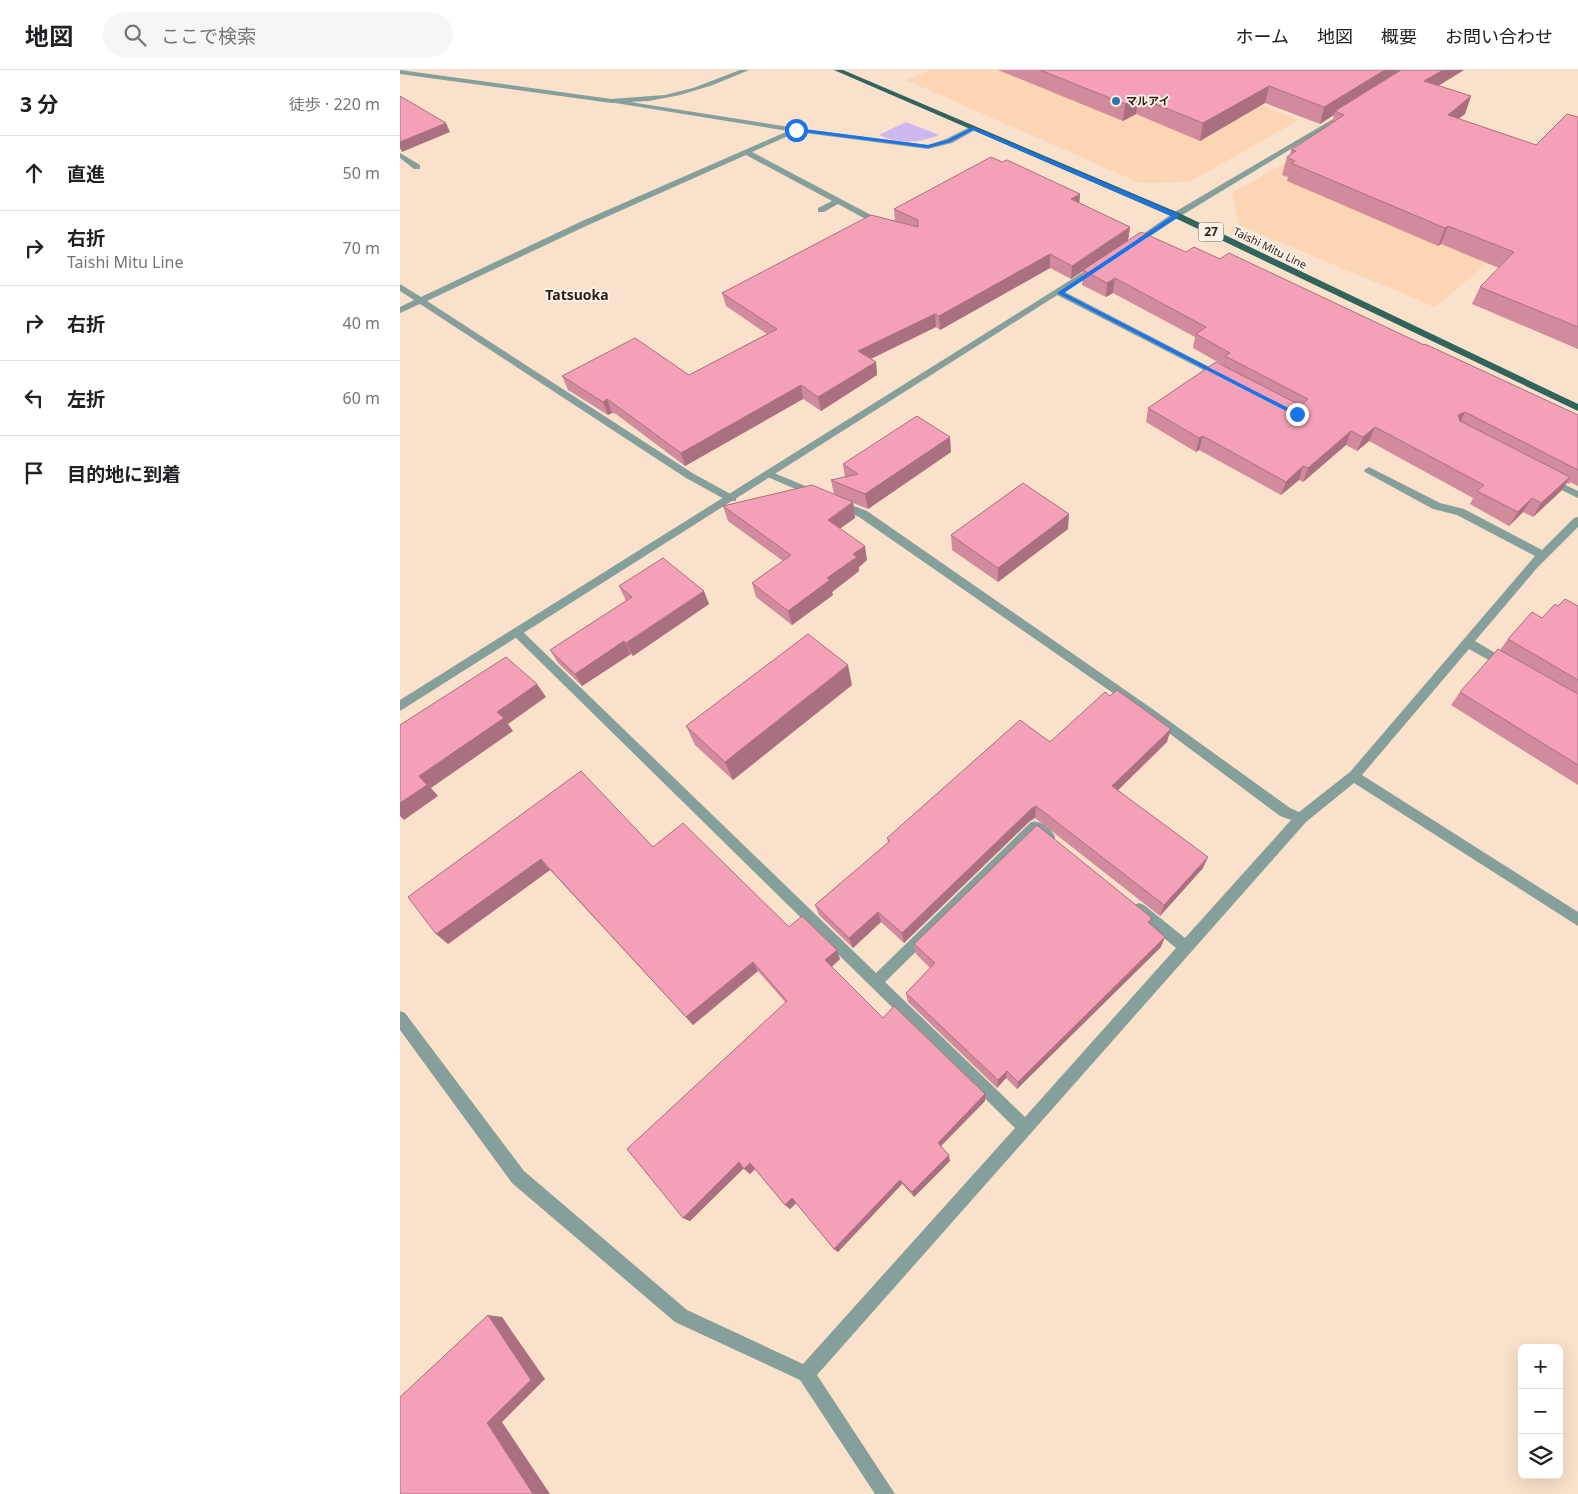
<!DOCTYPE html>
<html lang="ja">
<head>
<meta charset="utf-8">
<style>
	body { margin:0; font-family:"Noto Sans","Noto Sans JP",sans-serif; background:#f6f6f6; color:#202124 }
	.controls { position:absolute; right:15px; bottom:15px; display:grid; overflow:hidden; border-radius:8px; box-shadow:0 5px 20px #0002 }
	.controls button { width:45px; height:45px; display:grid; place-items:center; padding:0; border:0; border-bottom:1px solid #e0e0e0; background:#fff; color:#202124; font:25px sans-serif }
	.stop { position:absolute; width:15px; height:15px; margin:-11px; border:4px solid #1a73e8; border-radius:50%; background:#fff }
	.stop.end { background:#1a73e8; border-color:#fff; box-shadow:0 1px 5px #0008 }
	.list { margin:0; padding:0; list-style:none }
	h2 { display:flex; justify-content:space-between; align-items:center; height:65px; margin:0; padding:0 20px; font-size:21px }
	h2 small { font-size:16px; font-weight:400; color:#757577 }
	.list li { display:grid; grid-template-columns:32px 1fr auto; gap:15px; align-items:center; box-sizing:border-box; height:75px; padding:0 20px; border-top:1px solid #e0e0e0 }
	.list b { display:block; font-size:19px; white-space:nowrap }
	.list p { margin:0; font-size:16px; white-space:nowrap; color:#757577 }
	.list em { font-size:16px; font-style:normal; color:#757577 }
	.icon { flex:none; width:28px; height:28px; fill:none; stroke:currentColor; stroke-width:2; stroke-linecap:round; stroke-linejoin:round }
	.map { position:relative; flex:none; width:1178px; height:1424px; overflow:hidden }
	header { display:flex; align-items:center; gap:30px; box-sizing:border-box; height:70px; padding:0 25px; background:#fff; border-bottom:1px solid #e0e0e0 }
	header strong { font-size:24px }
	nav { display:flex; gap:28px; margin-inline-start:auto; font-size:18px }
	.search { width:350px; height:45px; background:#f6f6f6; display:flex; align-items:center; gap:12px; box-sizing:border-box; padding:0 18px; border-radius:28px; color:#757577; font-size:19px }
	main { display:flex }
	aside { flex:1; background:#fff }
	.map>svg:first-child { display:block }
</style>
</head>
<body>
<header>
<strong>地図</strong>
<div class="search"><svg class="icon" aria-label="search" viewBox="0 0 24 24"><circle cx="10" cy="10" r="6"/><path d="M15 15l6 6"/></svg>ここで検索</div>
<nav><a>ホーム</a><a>地図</a><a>概要</a><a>お問い合わせ</a></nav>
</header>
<main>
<aside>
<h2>3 分<small>徒歩 · 220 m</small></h2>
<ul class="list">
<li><svg class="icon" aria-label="ahead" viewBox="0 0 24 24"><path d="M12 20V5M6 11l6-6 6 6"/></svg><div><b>直進</b></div><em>50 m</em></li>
<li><svg class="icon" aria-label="right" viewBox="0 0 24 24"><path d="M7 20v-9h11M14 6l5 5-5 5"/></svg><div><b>右折</b><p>Taishi Mitu Line</p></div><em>70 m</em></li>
<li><svg class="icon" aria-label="right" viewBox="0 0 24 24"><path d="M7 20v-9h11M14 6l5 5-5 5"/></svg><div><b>右折</b></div><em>40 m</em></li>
<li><svg class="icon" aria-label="left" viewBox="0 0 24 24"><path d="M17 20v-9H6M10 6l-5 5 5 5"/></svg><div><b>左折</b></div><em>60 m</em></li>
<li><svg class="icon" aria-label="arrive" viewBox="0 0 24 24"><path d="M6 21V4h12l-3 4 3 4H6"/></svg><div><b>目的地に到着</b></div></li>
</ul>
</aside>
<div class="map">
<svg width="1178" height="1424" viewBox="0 0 1178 1424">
	<rect width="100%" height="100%" fill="#fae1cb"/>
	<path fill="#fcd5b4" d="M 530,0 L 772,0 L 899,50 L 789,112 L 740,113 L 506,10 Z
		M 904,82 L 1122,164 L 1035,237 L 839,155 L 832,123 Z"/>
	<path fill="#cdb7ee" d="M 506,52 L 539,65 C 521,73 498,74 479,65 Z"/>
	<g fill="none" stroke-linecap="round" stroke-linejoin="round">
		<path fill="#859f9a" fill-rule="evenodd" d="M 211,29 L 396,58 L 528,75 L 546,69 L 570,57 L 577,59 L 552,73 L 528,79 L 397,62 L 352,82 L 486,153 L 486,157 L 480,157 L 438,134 L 424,142 L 418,142 L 418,138 L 432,131 L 346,85 L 186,156 L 27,231 L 294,404 L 336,427 L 336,431 L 328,431 L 286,408 L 20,234 L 0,243 L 0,237 L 14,230 L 0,221 L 0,214 L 21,227 L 180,152 L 388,61 L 209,32 L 208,31 Z
			M 0,83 L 20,95 L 20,99 L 14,99 L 0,88 Z
			M 657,221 L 663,221 L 827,306 L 822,309 L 819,308 L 657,225 Z
			M 969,397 L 1040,433 L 1064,439 L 1142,480 L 1174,448 L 1178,447 L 1178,457 L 1137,498 L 1075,571 L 1109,591 L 1111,594 L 1109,597 L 1101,597 L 1069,579 L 962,705 L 1178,842 L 1178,856 L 954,713 L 906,752 L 417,1305 L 495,1424 L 475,1424 L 400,1310 L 275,1252 L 112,1113 L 0,960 L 0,941 L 5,943 L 124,1101 L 287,1240 L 403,1294 L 615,1058 L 111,563 L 113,560 L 121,560 L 476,903 L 631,752 C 640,749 652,759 655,767 L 654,771 L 649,773 L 636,764 L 485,912 L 625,1047 L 776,878 L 734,843 L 732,839 L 734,835 L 739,833 L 744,835 L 785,868 L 891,750 L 880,746 L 746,646 L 459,447 L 435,436 L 434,434 L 439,430 L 467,441 L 754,640 L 890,738 L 899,742 L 950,702 L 1135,486 L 1057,445 L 1033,439 L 965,402 L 964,400 Z
			M 369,401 L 420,422 L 421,424 L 420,426 L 412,426 L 365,406 L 364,404 Z
			M 1149,407 L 1178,421 L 1178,428 L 1145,412 L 1144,410 Z"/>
		<path fill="#859f9a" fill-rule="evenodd" d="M 0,0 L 211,29 L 265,25 L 293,18 L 340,0 L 349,0 L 313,15 L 280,25 L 249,31 L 211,33 L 0,4 Z
			M 945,42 L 950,43 L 779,147 L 737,175 L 730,173 L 773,143 Z
			M 693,196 L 700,198 L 0,641 L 0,630 Z"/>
		<path fill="#30645c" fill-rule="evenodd" d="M 434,0 L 443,0 L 779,143 L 1178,334 L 1178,341 L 773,147 Z"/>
	</g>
	<path fill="#d28a9d" d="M 598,0 L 1064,0 L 1038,16 L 1071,26 L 1065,44 L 1058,49 L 1136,75 L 1178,47 L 1178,279 L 1072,234 L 1080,217 L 1099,198 L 1041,174 L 1038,176 L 887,111 L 888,107 L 882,105 L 887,87 L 890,85 L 891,80 L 932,53 L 934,45 L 920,54 L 865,33 L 800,71 L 736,44 L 723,51 Z
		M 602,92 L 680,124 L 679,133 L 730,157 L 728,170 L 820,189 L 1024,275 L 1178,345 L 1178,416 L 1170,412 L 1169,414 L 1167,413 L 1161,421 L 1133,447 L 1123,442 L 1109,456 L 1070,434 L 1073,428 L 969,371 L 957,381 L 946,375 L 903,412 L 899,410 L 881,425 L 799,380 L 796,382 L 746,352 L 748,338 L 823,296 L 823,295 L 793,278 L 795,267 L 713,223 L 706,227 L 682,215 L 683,201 L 671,209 L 650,198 L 540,260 L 536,257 L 471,289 L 476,292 L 477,305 L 421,341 L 403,329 L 285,396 L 216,344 L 212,343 L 208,345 L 168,320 L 162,306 L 289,305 L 367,264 L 326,236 L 322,223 L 495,151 L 494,139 Z
		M 551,382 L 468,439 L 453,433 L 455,448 L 440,458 L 467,490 L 459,497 L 459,501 L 432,522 L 433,525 L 392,555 L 356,527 L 352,513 L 383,491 L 328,451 L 323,436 L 434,424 L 431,410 L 445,407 L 443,394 Z
		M 668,459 L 598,512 L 552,480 L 551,465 Z
		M 219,516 L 309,534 L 233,586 L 231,584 L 182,616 L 158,593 L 150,580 L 226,531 Z
		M 1158,536 L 1178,536 L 1178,715 L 1051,635 L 1060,622 L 1100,580 L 1108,569 L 1142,548 Z
		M 452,615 L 333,710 L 295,675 L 286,656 Z
		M 650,672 L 767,672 L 718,720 L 803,798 L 760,846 L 635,748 L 630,751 L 504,873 L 481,852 L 453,878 L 419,845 L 415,835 L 488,773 L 487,768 Z
		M 253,777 L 389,857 L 440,889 L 432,897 L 483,948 L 585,1031 L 541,1076 L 550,1091 L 514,1127 L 502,1114 L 438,1182 L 434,1179 L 396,1133 L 390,1139 L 385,1135 L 355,1099 L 350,1104 L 344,1098 L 290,1151 L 283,1148 L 386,933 L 358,901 L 293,955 L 150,800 L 48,874 L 8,827 Z
		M 750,854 L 761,877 L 617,1019 L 606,1008 L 597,1018 L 508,932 L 506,923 L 530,898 L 516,884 L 514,874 Z"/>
	<path fill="#ab707f" d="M 985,0 L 1007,0 L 935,41 L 934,45 L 920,54 L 924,37 Z
		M 1043,0 L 1064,0 L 1018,28 L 1024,11 Z
		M 869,16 L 865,33 L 800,71 L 803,53 Z
		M 1071,26 L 1065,44 L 1041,62 L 1048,45 Z
		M 738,27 L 736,44 L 723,51 L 725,34 Z
		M 46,53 L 50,62 L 2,82 L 0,78 L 0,72 Z
		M 680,124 L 679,137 L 671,129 Z
		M 1048,156 L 1041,174 L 1038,176 L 1045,158 Z
		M 730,157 L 728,171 L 671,209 L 672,196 Z
		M 650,184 L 650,198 L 540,260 L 539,246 Z
		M 715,208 L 713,223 L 706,227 L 707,213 Z
		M 535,244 L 536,257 L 460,294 L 458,281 Z
		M 476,292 L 477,305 L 421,341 L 418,327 Z
		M 401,315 L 403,329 L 285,396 L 281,383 Z
		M 207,329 L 212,343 L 208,345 L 203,332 Z
		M 1065,342 L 1058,356 L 1058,345 Z
		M 975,357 L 969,371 L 957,381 L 963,367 Z
		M 951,361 L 946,375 L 903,412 L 908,398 Z
		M 803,366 L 799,380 L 796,382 L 799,368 Z
		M 550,367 L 551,382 L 468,439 L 465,424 Z
		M 903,396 L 899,410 L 881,425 L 886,412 Z
		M 1170,407 L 1161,421 L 1133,447 L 1141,433 Z
		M 1132,428 L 1123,442 L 1109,456 L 1118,442 Z
		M 453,432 L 455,448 L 431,465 L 428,450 Z
		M 669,444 L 668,459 L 598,512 L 598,498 Z
		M 465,476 L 467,490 L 459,497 L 459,501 L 432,522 L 433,525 L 392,555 L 388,541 L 427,508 L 453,484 Z
		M 304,521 L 309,534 L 233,586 L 226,573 Z
		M 224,571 L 231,584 L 182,616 L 175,604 Z
		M 448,595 L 452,615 L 333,710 L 325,692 Z
		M 137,614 L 146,627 L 108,654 L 113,661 L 31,718 L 38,726 L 4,750 L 0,746 L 0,733 L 19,706 L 97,642 Z
		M 771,659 L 767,672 L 710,728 L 712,716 Z
		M 636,736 L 635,748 L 630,751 L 504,873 L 502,863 L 631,739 Z
		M 808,787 L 803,798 L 760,846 L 764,835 Z
		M 141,789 L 150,800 L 48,874 L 36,864 Z
		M 478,842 L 481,852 L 453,878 L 449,868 Z
		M 765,867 L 761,877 L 617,1019 L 618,1012 Z
		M 437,880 L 440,889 L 429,899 L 425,890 Z
		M 353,892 L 358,901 L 293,955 L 286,947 Z
		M 607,1001 L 606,1008 L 597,1018 L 598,1010 Z
		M 585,1024 L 585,1031 L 539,1078 L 538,1073 Z
		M 549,1085 L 550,1091 L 514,1127 L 512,1122 Z
		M 339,1092 L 345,1097 L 290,1151 L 283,1148 Z
		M 350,1093 L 356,1098 L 350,1104 L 344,1099 Z
		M 500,1110 L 502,1114 L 438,1182 L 434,1179 Z
		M 392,1128 L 397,1132 L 390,1139 L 385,1135 Z
		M 88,1245 L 102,1247 L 145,1309 L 102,1352 L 150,1424 L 133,1424 L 87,1353 Z"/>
	<path fill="#f4a0b6" stroke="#ab707f" d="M 640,0 L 985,0 L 924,37 L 869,16 L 803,53 L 738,27 L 725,34 Z
		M 1001,0 L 1043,0 L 1024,11 L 1071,26 L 1048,45 L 1136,75 L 1167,44 L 1178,47 L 1178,257 L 1080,217 L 1114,182 L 1048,156 L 1045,158 L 891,93 L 895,91 L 887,87 L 896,81 L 891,80 L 944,45 L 935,41 Z
		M 0,26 L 46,53 L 0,72 Z
		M 591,87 L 602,92 L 607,90 L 680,124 L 671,129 L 730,157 L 672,196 L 650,184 L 539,246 L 535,244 L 458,281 L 476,292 L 418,327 L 401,315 L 281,383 L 210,331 L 207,329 L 203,332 L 162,306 L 235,268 L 289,305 L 377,259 L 322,223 L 471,145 L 518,157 L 518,150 L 494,139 Z
		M 741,162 L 786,182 L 794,177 L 820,189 L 829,183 L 1024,275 L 1025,274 L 1178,345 L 1178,400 L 1065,342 L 1058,345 L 1060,351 L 1170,407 L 1141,433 L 1132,428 L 1118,442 L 1077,421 L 1084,415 L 975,357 L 963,367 L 951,361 L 908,398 L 903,396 L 886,412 L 803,366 L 799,368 L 748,338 L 816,292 L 898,334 L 903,334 L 908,329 L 825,286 L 830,283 L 796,264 L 806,257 L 715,208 L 707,213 L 683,200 Z
		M 517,346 L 550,367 L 465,424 L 431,410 L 458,404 L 443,394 Z
		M 623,413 L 669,444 L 598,498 L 551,465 Z
		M 412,415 L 453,432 L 428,450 L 465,476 L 453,484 L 457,487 L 427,508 L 430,510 L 388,541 L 352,513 L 391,485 L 323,436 Z
		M 263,488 L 304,521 L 226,573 L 224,571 L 175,604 L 150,580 L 232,527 L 219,516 Z
		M 1165,529 L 1178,536 L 1178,610 L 1108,569 L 1132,542 L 1142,548 L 1155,534 L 1158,536 Z
		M 408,564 L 448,595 L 325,692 L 286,656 Z
		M 1098,579 L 1178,624 L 1178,695 L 1060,622 Z
		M 106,587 L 137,614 L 97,642 L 104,648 L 19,706 L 27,715 L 0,733 L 0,655 Z
		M 717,620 L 771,659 L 712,716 L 808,787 L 764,835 L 636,736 L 631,739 L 502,863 L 478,842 L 449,868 L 415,835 L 490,771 L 487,768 L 620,650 L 650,672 L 705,622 L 710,626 Z
		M 181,701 L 253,777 L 283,753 L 389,857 L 402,846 L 437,880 L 425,890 L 483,948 L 494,936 L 585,1024 L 538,1073 L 549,1085 L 512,1122 L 500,1110 L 434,1179 L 392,1128 L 385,1135 L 350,1093 L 344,1099 L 339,1092 L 283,1148 L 227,1079 L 387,931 L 353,892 L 286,947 L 141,789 L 36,864 L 8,827 Z
		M 637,755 L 752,848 L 748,852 L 765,867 L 618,1012 L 607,1001 L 598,1010 L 506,923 L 535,893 L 514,874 Z
		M 88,1245 L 131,1310 L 87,1353 L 133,1424 L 0,1424 L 0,1327 Z"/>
	<path fill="#1a73e8" d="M 396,58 L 528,75 L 547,70 L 573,57 L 778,144 L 778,147 L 664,223 L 900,344 L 894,345 L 657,223 L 772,146 L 573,60 L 550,72 L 528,78 L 395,61 Z"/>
	<circle fill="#2c77aa" stroke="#faf1ea" stroke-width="2" cx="716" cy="31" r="5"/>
	<g text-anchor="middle" stroke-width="4" stroke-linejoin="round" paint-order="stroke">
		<g font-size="11" font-weight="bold" fill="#2e1f11" stroke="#faf1ea" text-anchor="start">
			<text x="726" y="35">マルアイ</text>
		</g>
		<g font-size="11" fill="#2e1f11" stroke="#faf1ea">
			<text transform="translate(870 178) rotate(26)" y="4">Taishi Mitu Line</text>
		</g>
		<rect fill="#faf1ea" stroke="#6b5e52" stroke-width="1" x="798.5" y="152.5" width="25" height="19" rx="4"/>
		<g font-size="12" font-weight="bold" fill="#2e1f11">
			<text x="811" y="166">27</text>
		</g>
		<g font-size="14" font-weight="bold" fill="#2e1f11" stroke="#faf1ea">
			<text x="177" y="230">Tatsuoka</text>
		</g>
	</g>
</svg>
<div class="controls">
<button>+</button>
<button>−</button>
<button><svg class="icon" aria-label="layers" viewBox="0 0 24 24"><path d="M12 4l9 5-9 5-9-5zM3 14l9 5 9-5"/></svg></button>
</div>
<div class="stop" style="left:396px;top:60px"></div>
<div class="stop end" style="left:897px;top:344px"></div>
</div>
</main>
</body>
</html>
